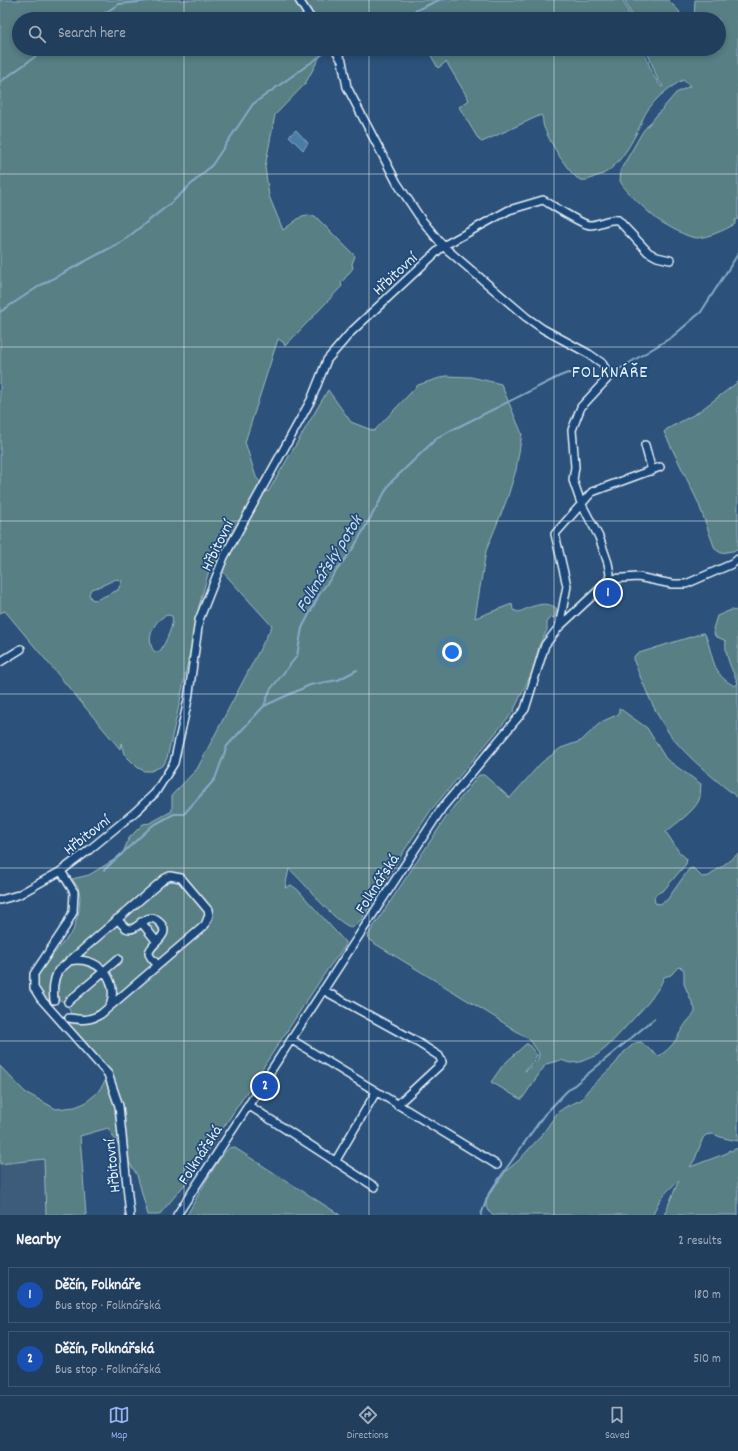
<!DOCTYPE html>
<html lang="en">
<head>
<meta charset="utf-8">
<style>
	body { margin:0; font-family:Dekko,sans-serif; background:#294562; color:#f1f3f6 }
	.you { position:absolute; left:452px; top:652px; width:14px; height:14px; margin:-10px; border:3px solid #fff; border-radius:50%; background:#1a73e8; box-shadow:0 0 0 6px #1a73e833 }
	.badge { display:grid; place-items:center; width:26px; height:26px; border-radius:50%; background:#95b2f1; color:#fff; font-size:13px; font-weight:700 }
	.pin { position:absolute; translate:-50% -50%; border:2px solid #fff; box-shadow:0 1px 4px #0006 }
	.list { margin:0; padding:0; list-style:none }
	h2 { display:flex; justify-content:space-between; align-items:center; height:52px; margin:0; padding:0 16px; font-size:17px }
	h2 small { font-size:13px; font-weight:400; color:#a2aebb }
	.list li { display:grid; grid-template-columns:26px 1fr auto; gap:12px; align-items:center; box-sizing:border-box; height:56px; margin:0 8px 8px; padding:0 8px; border:1px solid #3e5772; border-radius:0px }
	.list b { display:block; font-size:15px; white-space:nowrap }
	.list p { margin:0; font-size:13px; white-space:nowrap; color:#a2aebb }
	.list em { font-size:13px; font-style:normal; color:#a2aebb }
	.icon { flex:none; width:22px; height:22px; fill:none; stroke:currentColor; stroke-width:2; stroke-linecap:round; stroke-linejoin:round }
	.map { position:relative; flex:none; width:738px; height:1215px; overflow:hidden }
	.search { position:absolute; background:#213e5c; box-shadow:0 2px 6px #0003; left:12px; right:12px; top:12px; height:44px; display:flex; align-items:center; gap:10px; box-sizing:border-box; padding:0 14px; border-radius:22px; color:#a2aebb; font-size:15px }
	.sheet { height:180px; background:#213e5c }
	nav { display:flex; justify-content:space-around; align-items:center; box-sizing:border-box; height:56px; border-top:1px solid #3e5772; background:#213e5c; font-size:11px; color:#a2aebb }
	nav a { display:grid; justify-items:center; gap:2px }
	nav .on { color:#95b2f1 }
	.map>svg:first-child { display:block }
</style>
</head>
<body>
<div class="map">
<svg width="738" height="1215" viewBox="0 0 738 1215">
	<rect width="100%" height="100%" fill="#2c527b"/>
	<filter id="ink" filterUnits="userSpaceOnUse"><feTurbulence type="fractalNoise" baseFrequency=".025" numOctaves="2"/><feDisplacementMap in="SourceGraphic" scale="8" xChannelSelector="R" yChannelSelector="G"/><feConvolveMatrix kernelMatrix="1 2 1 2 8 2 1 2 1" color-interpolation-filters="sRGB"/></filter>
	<g filter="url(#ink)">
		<path fill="#3c5b7c" d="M 44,1159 L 46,1215 L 0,1215 L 0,1164 Z"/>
		<path fill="#587f84" stroke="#a0b8be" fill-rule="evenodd" d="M 0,0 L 623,0 L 631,19 L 413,19 L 408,18 L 405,19 L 19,19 L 19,49 L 324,49 L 305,84 L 275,115 L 265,167 L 269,196 L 283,230 L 302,216 L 308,215 L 315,216 L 355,256 L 352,264 L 353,268 L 341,283 L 342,286 L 285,346 L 283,342 L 278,339 L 245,442 L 256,477 L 268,492 L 328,390 L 351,422 L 374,431 L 418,385 L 446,376 L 471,377 L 501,384 L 522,434 L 516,470 L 507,499 L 486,551 L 475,618 L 512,604 L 513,610 L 519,612 C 530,607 547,599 557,609 L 555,617 L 554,618 L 551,617 L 547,621 L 547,630 L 539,646 L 533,670 L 513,712 L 431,810 L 400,857 L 362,919 L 352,928 C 330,919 308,885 289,869 L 285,888 L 291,885 L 297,889 L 345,942 L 345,946 L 327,970 L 191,1177 L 159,1215 L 148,1215 L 137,1175 L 108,1128 L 80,1136 L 86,1215 L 46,1215 L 44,1159 L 0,1164 L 0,1066 L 25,1092 L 56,1109 L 75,1107 L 85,1103 L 97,1093 L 111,1073 L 69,1024 L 72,1017 C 68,1004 66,1003 54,997 L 46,1000 L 41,994 L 37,987 L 37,974 L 73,931 L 79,911 L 80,896 L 78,887 L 72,879 L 89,875 L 122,855 L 129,838 L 143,824 L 150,823 L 172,811 L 172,795 L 197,769 L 272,626 L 212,560 L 199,606 L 179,706 L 167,758 L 164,764 L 160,767 L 151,771 L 144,771 L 137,767 L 124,754 L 121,743 L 120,749 L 5,611 L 0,613 ZM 116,579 L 122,581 L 118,590 L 96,600 L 91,599 L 89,594 L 91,589 L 101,586 ZM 168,615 L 172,616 C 175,623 165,644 160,651 L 155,652 C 144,641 154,618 168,615 Z
			M 625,0 L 668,0 L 679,11 L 682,19 L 633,19 Z
			M 695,0 L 738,0 L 738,219 L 735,220 L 735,224 C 725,230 709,237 697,238 C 688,238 666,225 658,220 C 649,213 624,190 620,181 L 621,169 L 643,131 L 676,93 L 690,86 L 683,80 C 670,87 659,95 650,107 C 643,115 641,125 636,134 C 628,149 618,166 603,174 C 600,175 597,176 594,177 C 589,180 583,182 577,178 C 566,169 549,141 544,127 C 542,123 544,119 541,115 L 482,142 L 479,140 L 459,107 L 468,101 L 469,100 L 447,63 L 446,62 L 438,68 L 428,50 L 428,49 L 643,49 C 647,58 654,82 662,87 L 663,86 L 658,80 L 646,49 L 719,49 L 719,19 L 694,19 Z
			M 738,382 L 738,550 L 721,553 L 715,549 L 698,502 L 664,432 L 667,429 L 697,413 Z
			M 738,609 L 738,798 C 715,779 690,760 671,736 C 654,713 644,685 633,659 L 636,654 L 703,633 L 705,634 C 714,656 711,675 735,686 L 738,683 C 732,670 724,655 726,641 L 715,636 L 713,629 L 717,616 L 731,610 L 735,611 Z
			M 619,708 L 647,728 L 666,759 L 701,784 C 700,790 701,795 699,800 C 694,812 675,824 666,832 L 679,852 L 687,859 L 686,864 L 664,890 L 656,894 L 654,898 L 655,903 L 660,904 L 667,900 L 689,869 L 693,868 L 702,877 L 709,876 L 738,854 L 738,1141 L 723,1138 L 713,1134 L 706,1135 L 703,1138 L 695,1159 L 690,1167 L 727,1153 L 729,1150 L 731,1151 L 738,1148 L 738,1215 L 664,1215 L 679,1180 C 667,1191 658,1199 653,1215 L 494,1215 L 489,1212 L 486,1207 L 486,1199 L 506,1171 L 519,1160 L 541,1136 L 558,1112 L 567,1106 L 581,1100 L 588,1090 L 615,1064 L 624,1052 L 635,1043 L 641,1042 L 655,1054 L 659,1056 C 677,1044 676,1037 687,1022 C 690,1018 693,1016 695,1012 L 695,1009 L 684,984 L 684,971 L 682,968 L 678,967 L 671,975 L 664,977 L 660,986 L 648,1003 L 607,1047 L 597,1055 L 580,1062 L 570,1063 L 561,1060 L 546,1064 L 522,1099 L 520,1099 L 491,1082 L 503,1065 L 526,1044 L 528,1044 L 537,1055 L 534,1061 L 525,1070 L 526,1071 L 538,1059 L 539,1053 L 530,1040 L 493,1016 L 369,940 L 368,935 L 451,810 L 479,775 L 484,775 L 510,798 L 541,763 L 561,748 L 581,741 L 601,722 L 619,714 Z
			M 231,1147 L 235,1148 L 340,1215 L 187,1215 C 194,1203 221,1151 231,1147 Z"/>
		<path fill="#487da6" stroke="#88abc7" d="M 296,130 L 308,143 L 303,150 L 289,136 Z"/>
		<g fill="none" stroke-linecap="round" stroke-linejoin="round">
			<path stroke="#88abc7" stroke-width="2" d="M 95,19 L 119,4 L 159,0
				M 397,19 L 439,0
				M 0,82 L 46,49
				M 0,312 L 41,285 L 123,241 L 171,203 L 212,165 L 253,104 L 330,49
				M 611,374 L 672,337 L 701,312 L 738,254
				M 264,706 L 310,685 L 338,680 L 357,670
				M 104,870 L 152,826 L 174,814 L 184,814 L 215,779 L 227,746 L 264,706 L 270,690 L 297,656 L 302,628 L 320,593 L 354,547 L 390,483 L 436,439 L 450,431 L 560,376 L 568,373 L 603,377
				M 481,1215 L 489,1193 L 544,1115 L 566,1092 L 654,1019"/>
			<g stroke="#e8f1f8" stroke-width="10">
				<path id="minor" d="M 299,0 L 311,19
					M 335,49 L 342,61 L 347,87 L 397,183 L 421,219 L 443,246 L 526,317 L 543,329 L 589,354 L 602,363 L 606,370 L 607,379 L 581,407 L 572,430 L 575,467 L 573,480 L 581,503 L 599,537 L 608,563 L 610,574 L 609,579
					M 645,445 L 652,471
					M 609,579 L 638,577 L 672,584 L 686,584 L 732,564 L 738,559
					M 559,627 L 567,586 L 555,534 L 592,492 L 660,467
					M 0,662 L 21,649
					M 61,871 L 74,892 L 73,912 L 66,926 L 34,974 L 34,988 L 41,999 L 108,1074 L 119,1106 L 130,1215
					M 0,900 L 18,895 L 61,871 L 89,850 L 135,812 L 155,793 L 174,763 L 188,700 L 199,620 L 224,557 L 311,400 L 327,360 L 351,332 L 443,246 L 509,210 L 543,200 C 552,205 582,225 590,225 C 600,225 608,218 618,220 L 648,252 L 657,257 L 670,260
					M 117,919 C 120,922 123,926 126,928 C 138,934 146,909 159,922 C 174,935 150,943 149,953 C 149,957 155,962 158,965
					M 141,922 L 157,942
					M 69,961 C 97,955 120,979 110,1006
					M 323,990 L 414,1040 L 439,1056 L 442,1062 L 440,1065 L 397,1105
					M 54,1000 C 53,989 53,981 58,971 L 164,879 L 170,876 L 181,878 L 208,910 L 209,915 L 205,925 L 101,1014 C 90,1021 82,1020 69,1018
					M 68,1002 L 118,959
					M 292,1040 L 497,1165
					M 248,1105 L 375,1187
					M 335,1162 L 376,1092
					M 177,1215 L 442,808 L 525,709 L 545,645 L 559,627 L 603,586 L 609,579"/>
			</g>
			<use href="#minor" stroke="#1f4a7a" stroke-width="7"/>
		</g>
	</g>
	<path fill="none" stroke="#e8f1f8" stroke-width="1" stroke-opacity="0.55" d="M 184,0 L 184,19M 369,0 L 369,19M 554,0 L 554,19M 184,49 L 184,1215M 369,49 L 369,1215M 554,49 L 554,1215M 0,174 L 738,174M 0,347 L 738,347M 0,521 L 738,521M 0,694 L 738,694M 0,868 L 738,868M 0,1041 L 738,1041"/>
	<g text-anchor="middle" stroke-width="3.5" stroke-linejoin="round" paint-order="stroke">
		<g font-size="16" fill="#e8f1f8" stroke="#1f4a7a">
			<text transform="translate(394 273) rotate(-43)" y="6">Hřbitovní</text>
			<text transform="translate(216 545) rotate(-64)" y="6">Hřbitovní</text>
			<text transform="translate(86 834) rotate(-38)" y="6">Hřbitovní</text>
			<text transform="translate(376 883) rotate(-57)" y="6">Folknářská</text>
			<text transform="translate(199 1154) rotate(-57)" y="6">Folknářská</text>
			<text transform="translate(111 1166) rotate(-96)" y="6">Hřbitovní</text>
		</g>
		<g font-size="17" font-style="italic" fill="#d0e0ec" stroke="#1f4a7a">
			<text transform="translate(328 563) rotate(-58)" y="6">Folknářský potok</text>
		</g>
		<g font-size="18" letter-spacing="1" fill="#e8f1f8" stroke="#1f4a7a">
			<text x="610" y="377">FOLKNÁŘE</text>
		</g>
	</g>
</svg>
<div class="you"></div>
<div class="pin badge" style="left:608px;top:593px;background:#1a4fb4">1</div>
<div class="pin badge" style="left:265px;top:1086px;background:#1a4fb4">2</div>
<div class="search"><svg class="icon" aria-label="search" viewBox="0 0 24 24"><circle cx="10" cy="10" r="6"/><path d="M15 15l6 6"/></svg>Search here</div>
</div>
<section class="sheet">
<h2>Nearby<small>2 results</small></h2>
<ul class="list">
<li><span class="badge" style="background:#1a4fb4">1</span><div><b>Děčín, Folknáře</b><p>Bus stop · Folknářská</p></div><em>180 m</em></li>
<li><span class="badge" style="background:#1a4fb4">2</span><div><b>Děčín, Folknářská</b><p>Bus stop · Folknářská</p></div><em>510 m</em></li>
</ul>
</section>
<nav>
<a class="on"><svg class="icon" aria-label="map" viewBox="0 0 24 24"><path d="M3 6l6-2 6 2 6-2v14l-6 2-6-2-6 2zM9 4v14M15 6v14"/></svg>Map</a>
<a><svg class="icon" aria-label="directions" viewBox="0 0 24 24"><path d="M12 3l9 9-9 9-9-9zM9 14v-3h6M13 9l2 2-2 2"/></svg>Directions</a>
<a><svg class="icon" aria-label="saved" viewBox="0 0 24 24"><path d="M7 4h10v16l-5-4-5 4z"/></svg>Saved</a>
</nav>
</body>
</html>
